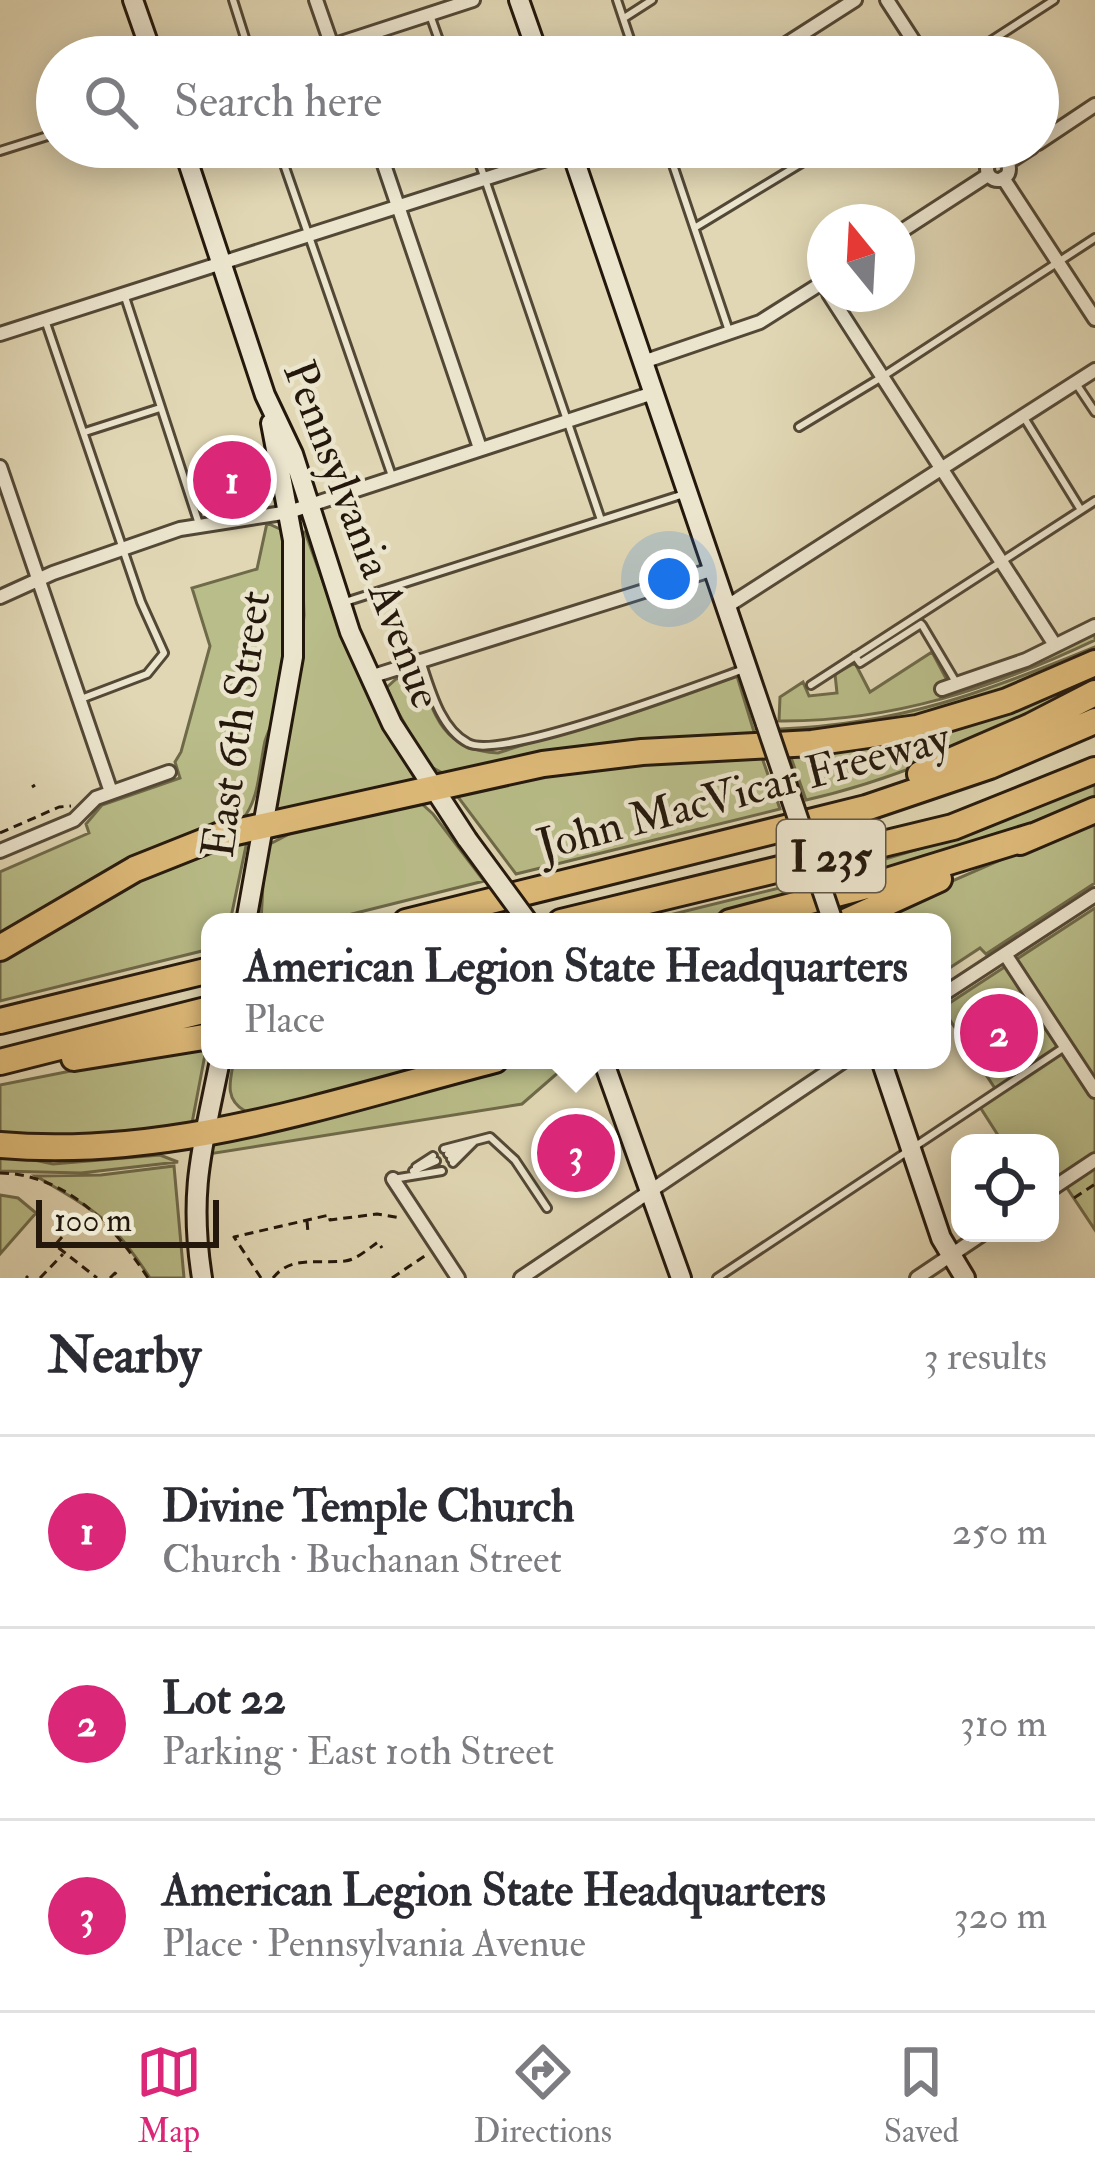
<!DOCTYPE html>
<html lang="en">
<head>
<meta charset="utf-8">
<style>
	body { margin:0; font-family:"IM FELL Double Pica",serif; background:#f2f2f3; color:#2b2b33 }
	.controls { position:absolute; right:36px; bottom:36px; display:grid; overflow:hidden; border-radius:24px; box-shadow:0 6px 30px #0003 }
	.controls button { width:108px; height:108px; display:grid; place-items:center; padding:0; border:0; border-bottom:3px solid #e1e1e2; background:#fff; color:#2b2b33; font:60px sans-serif }
	.compass { position:absolute; left:807px; top:204px; width:108px; height:108px; border-radius:50%; background:#fff; box-shadow:0 6px 30px #0003; rotate:342deg }
	.scale { position:absolute; left:36px; bottom:30px; width:183px; box-sizing:border-box; padding-left:12px; border:6px solid #24180c; border-top:0; font-size:33px; line-height:42px; white-space:nowrap; color:#24180c; -webkit-text-stroke:9px #ece5ce; paint-order:stroke }
	.you { position:absolute; left:669px; top:579px; width:42px; height:42px; margin:-30px; border:9px solid #fff; border-radius:50%; background:#1a73e8; box-shadow:0 0 0 18px #1a73e833 }
	.badge { display:grid; place-items:center; width:78px; height:78px; border-radius:50%; background:#db2777; color:#fff; font-size:39px; font-weight:700 }
	.pin { position:absolute; translate:-50% -50%; border:6px solid #fff; box-shadow:0 3px 12px #0006 }
	.popup { position:absolute; left:201px; top:913px; width:750px; height:156px; box-sizing:border-box; display:grid; place-content:center; border-radius:24px; background:#fff; filter:drop-shadow(0 3px 9px #0005); font-size:39px; white-space:nowrap; color:#7c7c81 }
	.popup b { font-size:45px; color:#2b2b33 }
	.popup::after { content:''; position:absolute; left:50%; top:100%; margin-left:-24px; border:24px solid transparent; border-top-color:#fff }
	.list { margin:0; padding:0; list-style:none }
	h2 { display:flex; justify-content:space-between; align-items:center; height:156px; margin:0; padding:0 48px; font-size:51px }
	h2 small { font-size:39px; font-weight:400; color:#7c7c81 }
	.list li { display:grid; grid-template-columns:78px 1fr auto; gap:36px; align-items:center; box-sizing:border-box; height:192px; padding:0 48px; border-top:3px solid #e1e1e2 }
	.list b { display:block; font-size:45px; white-space:nowrap }
	.list p { margin:0; font-size:39px; white-space:nowrap; color:#7c7c81 }
	.list em { font-size:39px; font-style:normal; color:#7c7c81 }
	.icon { flex:none; width:66px; height:66px; fill:none; stroke:currentColor; stroke-width:2; stroke-linecap:round; stroke-linejoin:round }
	.map { position:relative; flex:none; width:1095px; height:1278px; overflow:hidden }
	.search { position:absolute; background:#fff; box-shadow:0 6px 30px #0003; left:36px; right:36px; top:36px; height:132px; display:flex; align-items:center; gap:30px; box-sizing:border-box; padding:0 42px; border-radius:66px; color:#7c7c81; font-size:45px }
	.sheet { height:732px; background:#fff }
	nav { display:flex; justify-content:space-around; align-items:center; box-sizing:border-box; height:168px; border-top:3px solid #e1e1e2; background:#fff; font-size:33px; color:#7c7c81 }
	nav a { display:grid; justify-items:center; gap:6px }
	nav .on { color:#db2777 }
	.map>svg:first-child { display:block }
</style>
</head>
<body>
<div class="map">
<svg width="1095" height="1278" viewBox="0 0 1095 1278">
	<rect width="100%" height="100%" fill="#e1d7b4"/>
	<filter id="stains"><feTurbulence type="fractalNoise" baseFrequency=".00167" numOctaves="4"/><feColorMatrix values="0 0 0 0 .2 0 0 0 0 .09 0 0 0 0 .02 0 0 0 .5 -.17"/></filter>
	<radialGradient id="worn" r=".72"><stop offset=".6" stop-color="#630" stop-opacity="0"/><stop offset="1" stop-color="#630" stop-opacity=".3"/></radialGradient>
	<path fill="#b9bd89" stroke="#6e6a4a" stroke-width="3" d="M 267,523 L 282,530 C 292,585 289,651 277,706 C 275,718 269,729 265,741 C 259,767 260,799 242,820 L 0,938 L 0,872 L 89,833 L 86,824 L 102,805 L 180,778 L 175,762 L 181,752 L 210,646 L 192,588 L 257,569 Z
		M 301,532 L 305,532 L 335,615 L 418,779 L 417,782 L 273,812 L 299,675 L 304,615 Z
		M 1095,634 L 1095,640 C 993,688 893,722 779,721 L 780,697 L 803,682 L 809,696 L 837,693 L 835,674 L 855,663 L 870,692 L 932,652 L 948,682 L 937,687 L 941,698 L 996,680 Z
		M 1095,647 L 1095,654 L 947,713 L 784,736 L 781,729 C 901,724 986,692 1095,647 Z
		M 420,670 C 433,717 444,750 498,753 L 737,676 L 755,735 L 446,775 L 428,765 L 385,689 L 396,679 Z
		M 1095,672 L 1095,682 C 1002,731 909,777 806,800 L 789,752 Z
		M 760,752 L 780,809 L 516,874 L 455,793 L 552,771 Z
		M 1095,782 L 1095,797 C 1010,834 924,860 836,887 L 832,875 L 965,835 Z
		M 404,803 L 422,804 L 433,814 L 484,881 L 320,922 L 261,922 L 264,865 L 270,844 L 293,832 Z
		M 1095,819 L 1095,883 L 986,954 L 980,948 L 942,973 L 942,922 L 858,922 Z
		M 247,841 L 230,922 L 210,922 L 210,949 L 0,1001 L 0,957 C 79,912 158,861 247,841 Z
		M 804,882 L 808,892 L 687,922 L 641,922 Z
		M 1095,908 L 1095,1230 L 1057,1173 L 1050,1177 L 1050,1143 L 1003,1143 L 980,1107 L 998,1093 L 942,1008 Z
		M 207,1044 L 192,1123 L 107,1137 L 0,1135 L 0,1085 Z
		M 234,1060 L 451,1060 L 261,1111 L 245,1111 C 224,1099 230,1081 234,1060 Z
		M 521,1060 L 579,1060 L 561,1070 L 522,1104 L 209,1154 L 214,1139 Z
		M 0,1153 L 53,1164 L 160,1155 L 178,1162 L 81,1173 L 0,1171 Z
		M 174,1166 L 184,1278 L 150,1278 C 108,1215 98,1213 36,1176 L 101,1175 Z
		M 0,1195 L 18,1198 L 36,1213 L 0,1254 Z"/>
	<g fill="none" stroke-linecap="round" stroke-linejoin="round">
		<g stroke="#534836" stroke-width="12">
			<path id="lane" d="M 233,0 L 251,57
				M 617,0 L 636,57
				M 430,15 L 445,57
				M 624,18 L 652,0
				M 966,57 L 1054,0
				M 278,147 L 392,476
				M 474,147 L 601,520
				M 667,147 L 729,331
				M 0,151 L 57,133
				M 696,227 L 828,147
				M 125,297 L 199,524
				M 45,320 L 141,602 L 164,653 L 147,674 L 81,699
				M 1077,385 L 1095,412
				M 1023,416 L 1081,510
				M 799,427 L 882,377 L 1095,238
				M 85,432 L 160,408
				M 342,603 L 684,494
				M 922,625 L 957,684
				M 855,656 L 860,663 L 921,624
				M 422,664 C 431,691 441,729 468,743 C 500,761 699,685 744,669
				M 811,685 L 1095,501
				M 444,1149 L 490,1137 L 515,1160 L 547,1208
				M 448,1154 L 462,1145
				M 451,1159 L 464,1149
				M 453,1163 L 474,1142
				M 416,1167 L 433,1156
				M 413,1171 L 436,1161
				M 393,1179 L 442,1171
				M 717,1278 L 1063,1048"/>
		</g>
		<g stroke="#534836" stroke-width="18">
			<path id="street" d="M 316,0 L 332,46
				M 887,0 L 924,57
				M 298,57 L 473,0
				M 766,57 L 855,0
				M 1038,143 L 1095,105
				M 378,147 L 480,448
				M987 169a11 11 0 1 1 22 0a11 11 0 1 1-22 0Z
				M 1007,163 L 1032,147
				M 1003,178 L 1095,319
				M 897,234 L 988,175
				M 829,294 L 1055,645
				M 0,334 L 584,147
				M 643,362 L 760,322 L 825,281
				M 0,467 L 111,792
				M 0,597 L 53,573 L 180,529 L 289,512 L 653,393
				M 726,607 L 1095,370
				M 370,677 L 714,569
				M 942,689 L 1026,660 L 1095,626
				M 0,851 L 74,820 L 96,798 L 169,772
				M 1005,954 L 1095,1091
				M 942,995 L 1095,895
				M 393,1179 L 458,1278
				M 1050,1190 L 1095,1160
				M 521,1278 L 845,1060
				M 917,1278 L 984,1233"/>
		</g>
		<g stroke="#24180c" stroke-width="24">
			<path id="secondary" d="M 133,0 L 153,57
				M 519,0 L 539,57
				M 183,147 L 265,395 L 293,454 L 350,632 L 392,724 L 467,839
				M 570,147 L 766,724
				M 246,922 L 293,657 L 293,540 L 271,423
				M 603,1060 L 681,1278
				M 881,1060 L 941,1238 L 965,1278
				M 202,1278 C 188,1189 203,1146 220,1060"/>
		</g>
		<g stroke="#24180c" stroke-width="30">
			<path id="highway" d="M 920,774 L 1031,726 L 1095,693
				M 1020,842 L 1095,810
				M 406,922 L 866,808 L 990,766 L 1095,721
				M 561,922 L 953,827 L 1095,770
				M 730,922 L 890,880 L 1033,836
				M 845,922 L 939,879
				M 0,948 L 135,869 L 218,836 L 543,764 L 642,752 L 812,743 L 917,728 L 1007,701 L 1095,663
				M 0,1021 L 210,970
				M 74,1058 L 210,1036
				M 0,1062 L 210,1009
				M 0,1145 C 170,1160 333,1102 495,1060"/>
		</g>
		<path stroke="#24180c" stroke-width="3" stroke-dasharray="9 6" stroke-linecap="butt" d="M 32,787 L 35,785
			M 0,833 L 59,807 L 71,806
			M 0,1173 C 67,1174 114,1226 148,1278
			M 1074,1198 L 1095,1184
			M 307,1221 L 308,1233
			M 62,1237 L 55,1245 L 97,1278
			M 26,1276 L 28,1278
			M 40,1278 L 63,1254
			M 110,1278 L 115,1273 L 120,1278
			M 261,1278 L 234,1237 L 329,1215 L 330,1220 L 377,1214 L 401,1218
			M 273,1278 C 291,1255 318,1264 345,1261 C 356,1260 368,1249 378,1242 L 382,1248
			M 392,1278 L 426,1255"/>
		<use href="#lane" stroke="#ece5ce" stroke-width="6"/>
		<use href="#street" stroke="#ece5ce" stroke-width="12"/>
		<use href="#secondary" stroke="#ece5ce" stroke-width="18"/>
		<use href="#highway" stroke="#e0bc7a" stroke-width="24"/>
		<g stroke="#24180c" stroke-width="24" stroke-linecap="butt">
			<path id="secondary-bridge" d="M 766,724 L 833,922
				M 467,839 L 528,922"/>
		</g>
		<use href="#secondary-bridge" stroke="#ece5ce" stroke-width="18"/>
	</g>
	<g text-anchor="middle" stroke-width="9" stroke-linejoin="round" paint-order="stroke">
		<rect fill="#ece5ce" stroke="#605646" stroke-width="3" x="777" y="820" width="108" height="72" rx="9"/>
		<g font-size="42" font-weight="bold" fill="#24180c">
			<text x="831" y="871">I 235</text>
		</g>
		<g font-size="45" fill="#24180c" stroke="#ece5ce">
			<text transform="translate(364 534) rotate(69)" y="16">Pennsylvania Avenue</text>
			<text transform="translate(235 724) rotate(-82)" y="16">East 6th Street</text>
			<text transform="translate(743 790) rotate(-15)" y="16">John MacVicar Freeway</text>
		</g>
	</g>
	<rect width="100%" height="100%" filter="url(#stains)"/>
	<rect width="100%" height="100%" fill="url(#worn)"/>
</svg>
<div class="controls">
<button><svg class="icon" aria-label="locate" viewBox="0 0 24 24"><circle cx="12" cy="12" r="6"/><path d="M12 2v4M12 18v4M2 12h4M18 12h4"/></svg></button>
</div>
<svg class="compass" viewBox="-18 -18 36 36"><path d="M0-13l5 13h-10z" fill="#e53935"/><path d="M0 13l5-13h-10z" fill="#7c7c81"/></svg>
<div class="scale">100 m</div>
<div class="you"></div>
<div class="pin badge" style="left:232px;top:480px">1</div>
<div class="pin badge" style="left:999px;top:1033px">2</div>
<div class="pin badge" style="left:576px;top:1153px">3</div>
<div class="popup"><b>American Legion State Headquarters</b>Place</div>
<div class="search"><svg class="icon" aria-label="search" viewBox="0 0 24 24"><circle cx="10" cy="10" r="6"/><path d="M15 15l6 6"/></svg>Search here</div>
</div>
<section class="sheet">
<h2>Nearby<small>3 results</small></h2>
<ul class="list">
<li><span class="badge">1</span><div><b>Divine Temple Church</b><p>Church · Buchanan Street</p></div><em>250 m</em></li>
<li><span class="badge">2</span><div><b>Lot 22</b><p>Parking · East 10th Street</p></div><em>310 m</em></li>
<li><span class="badge">3</span><div><b>American Legion State Headquarters</b><p>Place · Pennsylvania Avenue</p></div><em>320 m</em></li>
</ul>
</section>
<nav>
<a class="on"><svg class="icon" aria-label="map" viewBox="0 0 24 24"><path d="M3 6l6-2 6 2 6-2v14l-6 2-6-2-6 2zM9 4v14M15 6v14"/></svg>Map</a>
<a><svg class="icon" aria-label="directions" viewBox="0 0 24 24"><path d="M12 3l9 9-9 9-9-9zM9 14v-3h6M13 9l2 2-2 2"/></svg>Directions</a>
<a><svg class="icon" aria-label="saved" viewBox="0 0 24 24"><path d="M7 4h10v16l-5-4-5 4z"/></svg>Saved</a>
</nav>
</body>
</html>
